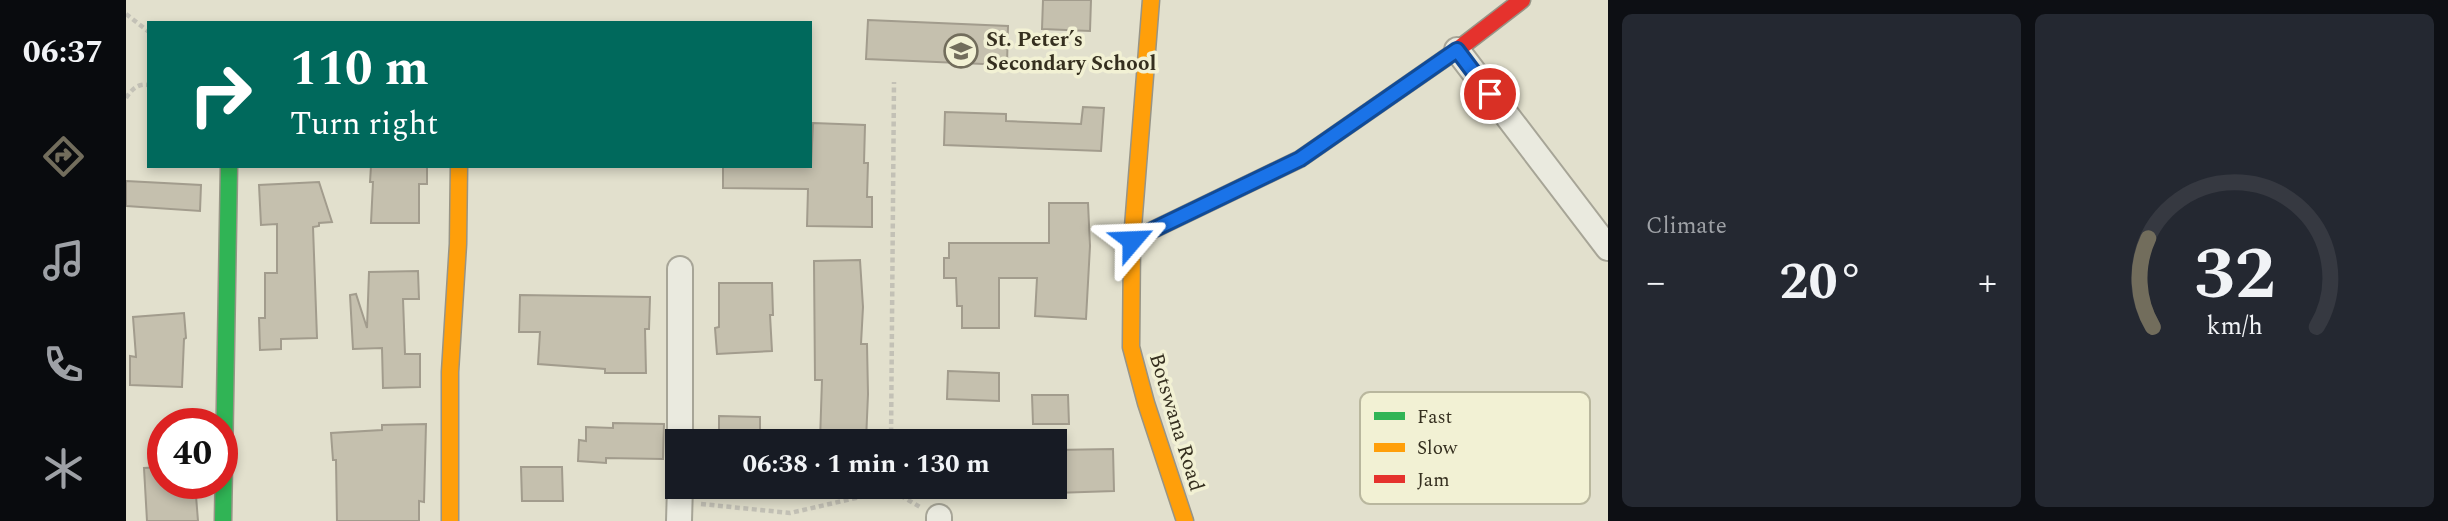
<!DOCTYPE html>
<html lang="en">
<head>
<meta charset="utf-8">
<style>
  body { margin:0; font-family:Spectral,serif; background:#242831; color:#f1f3f6; height:100vh; display:flex; flex-direction:column; font-size:26px; white-space:nowrap }
  * { box-sizing:border-box; margin:0 }
  p { font-size:23px; color:#9ea1a6 }
  .icon { flex:none; width:38px; height:38px; fill:none; stroke:currentColor; stroke-width:2; stroke-linecap:round; stroke-linejoin:round }
  .map { position:relative; flex:1; overflow:hidden }
  .drawer { display:flex; flex-direction:column; gap:14px; padding:14px; background:#0d0f14; width:840px }
  .drawer>* { flex:none }
  .hud { position:absolute; left:21px; top:21px; width:665px; height:147px; border-radius:0px; box-shadow:0 4px 10px #0003; background:#00695c; color:#fff; overflow:hidden }
  .speed { position:absolute; left:21px; top:408px; display:flex; gap:14px; font-size:35px; font-weight:700; text-align:center }
  .speed>* { display:grid; place-content:center; width:91px; height:91px; border-radius:50%; background:#171b24; box-shadow:0 4px 10px #0003; line-height:1 }
  .speed .limit { border:10px solid #d22; background:#fff; color:#111 }
  .pin { position:absolute; display:grid; place-items:center; width:60px; height:60px; color:#fff; margin:-30px; border:4px solid #fff; border-radius:50%; box-shadow:0 2px 7px #0007 }
  .me { position:absolute; width:77px; margin:-38px; rotate:64deg; stroke-linejoin:round; filter:drop-shadow(0 0 5px #0008) }
  .turn { display:flex; align-items:center; gap:24px; height:147px; padding:0 28px; font-size:32px }
  .turn .icon { width:91px; height:91px; stroke-width:2.5 }
  .turn b { display:block; font-size:49px; line-height:60px }
  .big { font-size:52px; font-weight:700; line-height:1.1 }
  .drawer .tile { flex:1; display:flex; flex-direction:column; justify-content:center; gap:10px; min-width:0; padding:0 24px; border-radius:10px; background:#242831 }
  .drawer .dial { align-items:center; gap:0 }
  .dial svg { height:182px; overflow:visible; fill:none; stroke:#363941; stroke-width:7; stroke-linecap:round; text-anchor:middle }
  .dial text { fill:#f1f3f6; stroke:none }
  .heat { display:flex; justify-content:space-between; align-items:center; font-size:38px; direction:ltr }
  .drawer .tiles { flex:1; display:grid; gap:14px; grid-template-columns:repeat(2,1fr) }
  .trip { position:absolute; left:539px; top:429px; width:402px; height:70px; border-radius:0px; background:#171b24; box-shadow:0 4px 10px #0003; font-weight:700; line-height:70px; text-align:center }
  main { display:flex; flex:1; min-height:0 }
  .tabs { display:flex; flex-direction:column; width:126px; justify-content:space-around; align-items:center; background:#090b0e; color:#9ea1a6 }
  .tabs .icon { width:49px; height:49px }
  .tabs .on { color:#726d5c }
  .tabs b { font-size:32px; color:#f1f3f6 }
  .map>svg:first-child { display:block }
  .building { fill:#c5c0ae; stroke:#a29c8d; stroke-width:2 }
  .lines { fill:none; stroke-linecap:round; stroke-linejoin:round }
  .street-casing { stroke:#a7a597; stroke-width:28 }
  .fast-casing { stroke:#979486; stroke-width:19 }
  .slow-casing { stroke:#979486; stroke-width:19 }
  .jam-casing { stroke:#979486; stroke-width:19 }
  .path { stroke:#c3c1b6; stroke-width:4.5; stroke-dasharray:5 3.5; stroke-linecap:butt }
  .street { stroke:#eaeadf; stroke-width:24 }
  .fast { stroke:#30b455; stroke-width:16 }
  .slow { stroke:#ff9f0a; stroke-width:16 }
  .jam { stroke:#e5322d; stroke-width:16 }
  .route-casing { stroke:#114b97; stroke-width:18 }
  .route { stroke:#1a73e8; stroke-width:12 }
  .labels { text-anchor:middle; stroke-width:7; stroke-linejoin:round; paint-order:stroke }
  .poi-label { font-size:21px; font-weight:bold; fill:#352f1f; stroke:#f2f1d4; text-anchor:start }
  .street-label { font-size:21px; fill:#352f1f; stroke:#f2f1d4 }
  .key { fill:#f2f1d4; stroke:#b9b79e; stroke-width:2 }
  .key-label { font-size:19px; fill:#352f1f }
</style>
</head>
<body>
<main>
<nav class="tabs">
<b>06:37</b>
<svg class="icon on" aria-label="directions" viewBox="0 0 24 24"><path d="M12 3l9 9-9 9-9-9zM9 14v-3h6M13 9l2 2-2 2"/></svg>
<svg class="icon" aria-label="music" viewBox="0 0 24 24"><path d="M9 18V5l10-2v13"/><circle cx="6" cy="18" r="3"/><circle cx="16" cy="16" r="3"/></svg>
<svg class="icon" aria-label="phone" viewBox="0 0 24 24"><path d="M5 4h4l2 5-3 2q2 4 5 5l2-3 5 2v4C11 20 4 13 5 4z"/></svg>
<svg class="icon" aria-label="climate" viewBox="0 0 24 24"><path d="M12 3v18M4 7l16 10M4 17L20 7"/></svg>
</nav>
<div class="map">
<svg width="1482" height="521" viewBox="0 0 1482 521">
  <rect width="100%" height="100%" fill="#e2e0cd"/>
  <g class="building">
    <polygon points="917,0 965,0 964,31 916,29"/>
    <polygon points="742,20 882,26 881,65 740,59"/>
    <polygon points="957,107 978,108 975,151 818,145 819,112 880,114 880,121 955,124"/>
    <polygon points="687,123 739,125 738,163 742,163 741,197 746,197 746,227 681,226 682,189 597,188 597,166 685,166"/>
    <polygon points="245,166 301,166 301,184 293,184 293,223 245,223 247,182 244,182"/>
    <polygon points="0,181 75,185 74,211 0,206"/>
    <polygon points="193,182 206,222 193,223 193,226 187,227 191,338 155,339 155,349 134,350 133,318 139,318 139,273 151,273 151,224 135,225 133,185"/>
    <polygon points="923,203 962,203 964,246 960,319 909,316 911,278 873,278 873,328 836,328 836,306 831,306 830,278 818,278 818,258 823,258 823,243 923,243"/>
    <polygon points="734,260 737,307 735,344 741,344 742,394 740,441 694,441 696,380 689,380 688,261"/>
    <polygon points="292,271 293,299 277,299 279,354 294,354 294,387 257,388 256,348 227,349 224,295 230,294 241,328 243,272"/>
    <polygon points="593,283 646,283 647,315 644,315 646,351 591,354 589,328 593,327"/>
    <polygon points="394,295 524,297 523,329 519,329 520,373 479,373 479,369 412,364 414,332 393,332"/>
    <polygon points="58,313 60,338 58,339 56,387 4,385 4,356 10,357 7,317"/>
    <polygon points="822,371 873,373 873,401 821,399"/>
    <polygon points="906,395 942,395 943,424 907,424"/>
    <polygon points="593,416 634,417 634,441 593,441"/>
    <polygon points="487,423 538,424 537,459 480,458 480,463 452,461 453,440 460,441 460,427 487,428"/>
    <polygon points="300,424 298,502 293,501 293,521 211,521 210,460 207,460 205,433 256,430 256,425"/>
    <polygon points="987,449 988,491 929,493 929,450"/>
    <polygon points="37,467 37,483 69,483 72,521 21,521 18,468"/>
    <polygon points="395,467 436,467 437,501 396,501"/>
  </g>
  <g class="lines">
    <defs>
      <g id="street">
        <polyline points="1331,50 1482,248"/>
        <polyline points="554,441 554,269"/>
        <polyline points="553,521 554,486"/>
        <polyline points="813,521 813,517"/>
      </g>
      <polyline id="fast" points="97,521 103,166"/>
      <g id="slow">
        <polyline points="1025,0 1006,240 1005,347 1020,403 1059,521"/>
        <polyline points="324,521 324,372 332,244 333,166"/>
      </g>
      <polyline id="jam" points="1006,240 1174,159 1331,50 1396,0"/>
    </defs>
    <use href="#street" class="street-casing"/>
    <use href="#fast" class="fast-casing"/>
    <use href="#slow" class="slow-casing"/>
    <use href="#jam" class="jam-casing"/>
    <g class="path">
      <polyline points="0,14 23,32"/>
      <path d="M0,98c6,-9 12,-15 23,-13"/>
      <polyline points="765,441 768,82"/>
      <polyline points="575,504 664,513 765,490 794,507"/>
    </g>
    <use href="#street" class="street"/>
    <use href="#fast" class="fast"/>
    <use href="#slow" class="slow"/>
    <use href="#jam" class="jam"/>
  </g>
  <g class="lines">
    <defs>
      <polyline id="route" points="1006,240 1174,159 1331,50 1364,94"/>
    </defs>
    <use href="#route" class="route-casing"/>
    <use href="#route" class="route"/>
  </g>
  <defs>
    <symbol id="school-ring" viewBox="-11 -11 22 22"><circle r="9.5" fill="#f2f1d4" stroke="#726d5c" stroke-width="1.5"/><path d="M0-5L7-2L0 1L-7-2ZM-4 1L0 2.5L4 1V4Q0 6-4 4Z" fill="#726d5c"/></symbol>
  </defs>
  <g fill-rule="evenodd">
    <use href="#school-ring" x="816" y="32" width="38" height="38"/>
  </g>
  <g class="labels">
    <g class="poi-label">
      <text x="860" y="46">St. Peter’s<tspan x="860" dy="24">Secondary School</tspan></text>
    </g>
    <g class="street-label">
      <text transform="translate(1051 422) rotate(73)" y="7">Botswana Road</text>
    </g>
  </g>
  <rect x="1234" y="392" width="230" height="112" rx="10" class="key"/>
  <rect x="1248" y="412" width="31" height="8" fill="#30b455"/>
  <rect x="1248" y="443" width="31" height="9" fill="#ff9f0a"/>
  <rect x="1248" y="475" width="31" height="8" fill="#e5322d"/>
  <g class="key-label">
    <text x="1291" y="423">Fast</text>
    <text x="1291" y="454">Slow</text>
    <text x="1291" y="486">Jam</text>
  </g>
</svg>
<div class="speed"><div class="limit">40</div></div>
<div class="pin" style="left:1364px;top:94px;background:#d93025"><svg class="icon" aria-label="arrive" viewBox="0 0 24 24"><path d="M6 21V4h12l-3 4 3 4H6"/></svg></div>
<svg class="me" style="left:1006px;top:240px" viewBox="-20 -20 40 40"><path d="M0-17L14 15 0 8-14 15z" fill="#1a73e8" stroke="#fff" stroke-width="4"/></svg>
<div class="trip">06:38 · 1 min · 130 m</div>
<div class="hud">
<div class="turn"><svg class="icon" aria-label="right" viewBox="0 0 24 24"><path d="M7 20v-9h11M14 6l5 5-5 5"/></svg><div><b>110 m</b>Turn right</div></div>
</div>
</div>
<section class="drawer">
<div class="tiles">
<div class="tile"><p>Climate</p>
<div class="heat"><a>−</a><b class="big">20°</b><a>+</a></div>
</div>
<div class="tile dial"><svg viewBox="0 0 100 80">
<path d="M14 69A42 42 0 1 1 86 69"/>
<path d="M14 69A42 42 0 0 1 12 30" stroke="#726d5c"/>
<text x="50" y="56" font-size="32" font-weight="700">32</text>
<text x="50" y="72" font-size="11">km/h</text>
</svg></div>
</div>
</section>
</main>
</body>
</html>
